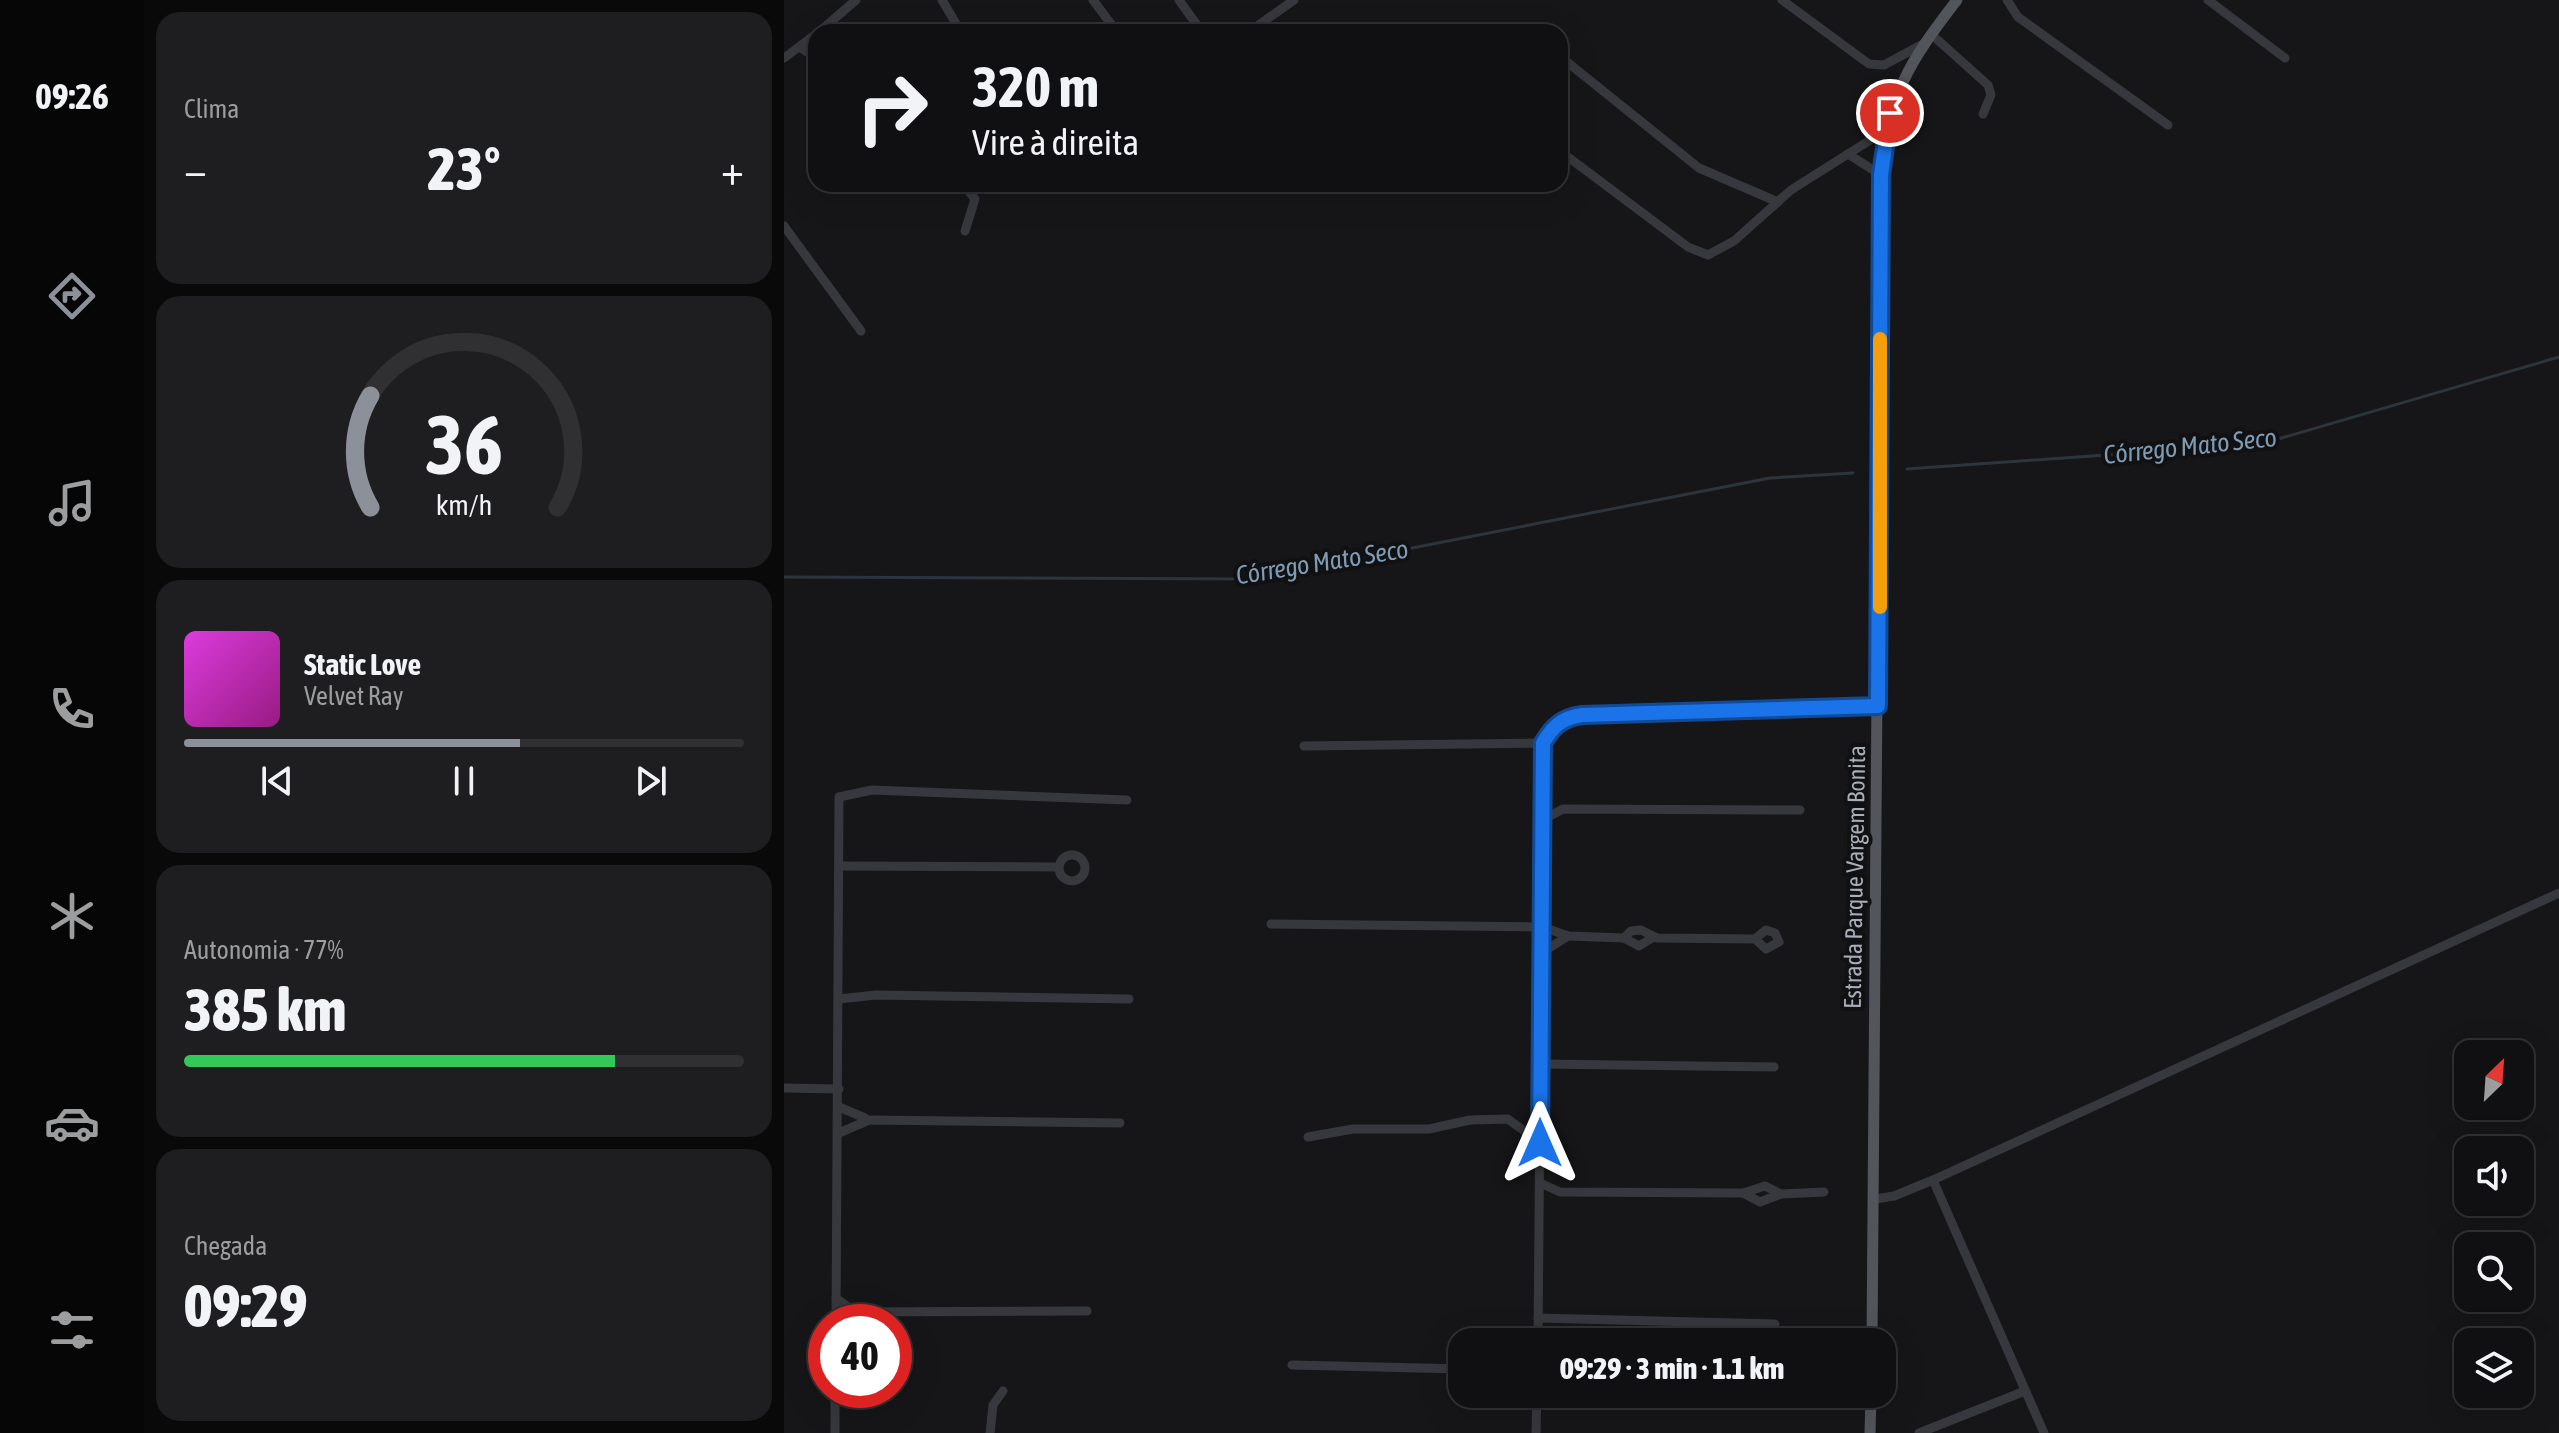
<!DOCTYPE html>
<html lang="pt">
<head>
<meta charset="utf-8">
<style>
  body { margin:0; font-family:"Asap Condensed",sans-serif; background:#1e1e20; color:#f1f3f6; height:100vh; display:flex; flex-direction:column; font-size:30px; white-space:nowrap }
  * { box-sizing:border-box; margin:0 }
  p { font-size:26px; color:#9c9d9f }
  .icon { flex:none; width:44px; height:44px; fill:none; stroke:currentColor; stroke-width:2; stroke-linecap:round; stroke-linejoin:round }
  .map { position:relative; flex:1; overflow:hidden }
  .drawer { display:flex; flex-direction:column; gap:12px; padding:12px; background:#09090a; width:640px }
  .drawer>* { flex:none }
  .banner { position:absolute; left:24px; top:24px; width:760px; height:168px; border-radius:24px; box-shadow:0 8px 32px #0002,0 0 0 2px #303032; background:#101012; color:#f1f3f6; overflow:hidden }
  .needle { width:52px; rotate:25deg }
  .tools { position:absolute; left:1670px; top:1040px; display:grid; gap:16px }
  .tools a { display:grid; place-items:center; width:80px; height:80px; border-radius:16px; background:#101012; box-shadow:0 8px 32px #0002,0 0 0 2px #303032; font-size:40px }
  .speed { position:absolute; left:24px; top:1304px; display:flex; gap:16px; font-size:40px; font-weight:700; text-align:center }
  .speed>* { display:grid; place-content:center; width:104px; height:104px; border-radius:50%; background:#101012; box-shadow:0 8px 32px #0002,0 0 0 2px #303032; line-height:1 }
  .speed .limit { border:12px solid #d22; background:#fff; color:#111 }
  .pin { position:absolute; display:grid; place-items:center; width:68px; height:68px; color:#fff; margin:-34px; border:4px solid #fff; border-radius:50%; box-shadow:0 2px 8px #0007 }
  .me { position:absolute; width:88px; margin:-44px; rotate:0deg; stroke-linejoin:round; filter:drop-shadow(0 0 6px #0008) }
  .turn { display:flex; align-items:center; gap:28px; height:168px; padding:0 32px; font-size:36px }
  .turn .icon { width:104px; height:104px; stroke-width:2.5 }
  .turn b { display:block; font-size:56px; line-height:68px }
  .big { font-size:60px; font-weight:800; line-height:1.1 }
  .drawer .widget { flex:1; display:flex; flex-direction:column; justify-content:center; gap:12px; min-width:0; padding:0 28px; border-radius:24px; background:#1e1e20 }
  .drawer .dial { align-items:center; gap:0 }
  .dial svg { height:208px; overflow:visible; fill:none; stroke:#303032; stroke-width:7; stroke-linecap:round; text-anchor:middle }
  .dial text { fill:#f1f3f6; stroke:none }
  .song { display:flex; align-items:center; gap:24px }
  .cover { width:96px; height:96px; border-radius:12px; background:linear-gradient(135deg,hsl(300 70% 55%),hsl(310 70% 35%)) }
  .played { height:8px; border-radius:4px; background:linear-gradient(90deg,#8c9099 60%,#303032 60%) }
  .keys { display:flex; justify-content:space-around; direction:ltr }
  .heat { display:flex; justify-content:space-between; align-items:center; font-size:44px; direction:ltr }
  .charge { height:12px; border-radius:6px; background:linear-gradient(90deg,#34c759 77%,#303032 0) }
  .trip { position:absolute; left:664px; top:1328px; width:448px; height:80px; border-radius:24px; background:#101012; box-shadow:0 8px 32px #0002,0 0 0 2px #303032; font-weight:800; line-height:80px; text-align:center }
  main { display:flex; flex:1; min-height:0 }
  .dock { display:flex; flex-direction:column; width:144px; justify-content:space-around; align-items:center; background:#060607; color:#9c9d9f }
  .dock .icon { width:56px; height:56px }
  .dock .current { color:#8c9099 }
  .dock b { font-size:36px; color:#f1f3f6 }
  .map>svg:first-child { display:block }
  .lines { fill:none; stroke-linecap:round; stroke-linejoin:round }
  .stream { stroke:#2c353c; stroke-width:3 }
  .minor { stroke:#37383d; stroke-width:9 }
  .major { stroke:#53555c; stroke-width:11 }
  .route-casing { stroke:#114b97; stroke-width:20 }
  .route { stroke:#1a73e8; stroke-width:14 }
  .slow { stroke:#f59e0b; stroke-width:14 }
  .labels { text-anchor:middle; stroke-width:8; stroke-linejoin:round; paint-order:stroke }
  .street-label { font-size:24px; fill:#a8adb8; stroke:#111113 }
  .water-label { font-size:26px; font-style:italic; fill:#7f9bb3; stroke:#111113 }
</style>
</head>
<body>
<main>
<nav class="dock">
<b>09:26</b>
<svg class="icon current" aria-label="directions" viewBox="0 0 24 24"><path d="M12 3l9 9-9 9-9-9zM9 14v-3h6M13 9l2 2-2 2"/></svg>
<svg class="icon" aria-label="music" viewBox="0 0 24 24"><path d="M9 18V5l10-2v13"/><circle cx="6" cy="18" r="3"/><circle cx="16" cy="16" r="3"/></svg>
<svg class="icon" aria-label="phone" viewBox="0 0 24 24"><path d="M5 4h4l2 5-3 2q2 4 5 5l2-3 5 2v4C11 20 4 13 5 4z"/></svg>
<svg class="icon" aria-label="climate" viewBox="0 0 24 24"><path d="M12 3v18M4 7l16 10M4 17L20 7"/></svg>
<svg class="icon" aria-label="car" viewBox="0 0 24 24"><path d="M5 17H2v-5l4-1 3-4h7l3 4 3 1v5h-3M9 17h6M6 11h13"/><circle cx="7" cy="17" r="2"/><circle cx="17" cy="17" r="2"/></svg>
<svg class="icon" aria-label="filters" viewBox="0 0 24 24"><path d="M4 7h16M4 17h16"/><circle cx="9" cy="7" r="2"/><circle cx="15" cy="17" r="2"/></svg>
</nav>
<section class="drawer">
<div class="widget"><p>Clima</p>
<div class="heat"><a>−</a><b class="big">23°</b><a>+</a></div>
</div>
<div class="widget dial"><svg viewBox="0 0 100 80">
<path d="M14 69A42 42 0 1 1 86 69"/>
<path d="M14 69A42 42 0 0 1 14 26" stroke="#8c9099"/>
<text x="50" y="56" font-size="32" font-weight="700">36</text>
<text x="50" y="72" font-size="11">km/h</text>
</svg></div>
<div class="widget">
<div class="song"><i class="cover"></i><div><b>Static Love</b><p>Velvet Ray</p></div></div>
<div class="played"></div>
<div class="keys"><svg class="icon" aria-label="previous" viewBox="0 0 24 24"><path d="M18 5L8 12l10 7zM5 5v14"/></svg><svg class="icon" aria-label="pause" viewBox="0 0 24 24"><path d="M8 5v14M16 5v14"/></svg><svg class="icon" aria-label="next" viewBox="0 0 24 24"><path d="M6 5l10 7-10 7zM19 5v14"/></svg></div>
</div>
<div class="widget"><p>Autonomia · 77%</p><b class="big">385 km</b><div class="charge"></div></div>
<div class="widget"><p>Chegada</p><b class="big">09:29</b></div>
</section>
<div class="map">
<svg width="1775" height="1433" viewBox="0 0 1775 1433">
  <rect width="100%" height="100%" fill="#161618"/>
  <g class="lines">
    <g class="stream">
      <polyline points="1123,469 1477,444 1775,357"/>
      <polyline points="0,577 469,579 986,478 1069,473"/>
    </g>
    <g class="minor">
      <polyline points="158,0 177,32"/>
      <polyline points="309,0 333,32"/>
      <polyline points="395,0 418,32"/>
      <polyline points="998,0 1085,64 1100,65 1139,44"/>
      <polyline points="1223,0 1234,17 1384,125"/>
      <polyline points="1424,0 1501,58"/>
      <polyline points="35,32 72,0"/>
      <polyline points="465,32 510,0"/>
      <polyline points="1147,34 1204,85 1207,95 1199,114"/>
      <polyline points="15,47 32,57"/>
      <polyline points="0,58 32,34"/>
      <polyline points="783,62 915,168 994,202"/>
      <polyline points="776,151 904,247 924,255 950,241 1007,190 1102,130"/>
      <polyline points="1064,154 1097,175"/>
      <polyline points="179,184 191,199 181,231"/>
      <polyline points="0,226 77,331"/>
      <polyline points="520,746 759,743"/>
      <polyline points="760,819 779,809 1016,810"/>
      <circle cx="288" cy="868" r="13"/>
      <polyline points="55,866 274,867"/>
      <polyline points="487,924 759,927 784,936 840,938 855,946 870,937"/>
      <polyline points="840,938 847,931 857,930 873,938 971,939 982,949 995,942 991,933 982,930 971,939"/>
      <polyline points="759,952 784,936"/>
      <polyline points="55,999 92,995 345,999"/>
      <polyline points="758,1064 990,1067"/>
      <polyline points="0,1088 55,1089"/>
      <polyline points="55,1107 81,1118"/>
      <polyline points="55,1133 85,1120 336,1123"/>
      <polyline points="524,1137 569,1129 645,1129 686,1120 724,1119 756,1143"/>
      <polyline points="1149,1180 1260,1433"/>
      <polyline points="756,1183 776,1192 959,1193 976,1202 997,1194 1040,1192"/>
      <polyline points="959,1193 981,1186 997,1194"/>
      <polyline points="1091,1199 1110,1196 1149,1180 1775,893"/>
      <polyline points="52,1298 71,1312"/>
      <polyline points="754,1318 991,1324"/>
      <polyline points="52,1322 55,797 88,790 343,800"/>
      <polyline points="58,1322 71,1312 303,1311"/>
      <polyline points="754,1342 759,743 776,721 798,715 1094,706"/>
      <polyline points="508,1365 678,1369"/>
      <polyline points="51,1433 51,1390"/>
      <polyline points="206,1433 209,1405 219,1391"/>
      <polyline points="752,1433 753,1394"/>
      <polyline points="1135,1433 1241,1391"/>
    </g>
    <g class="major">
      <path d="M1088,1342l9,-1167c9,-83 26,-110 76,-175"/>
      <polyline points="1086,1433 1087,1394"/>
    </g>
  </g>
  <g class="lines">
    <defs>
      <path id="route" d="M756,1143l3,-400c10,-17 19,-25 39,-28l296,-9 3,-531 9,-62"/>
    </defs>
    <use href="#route" class="route-casing"/>
    <use href="#route" class="route"/>
    <polyline class="slow" points="1096,607 1096,339"/>
  </g>
  <g class="labels">
    <g class="street-label">
      <text transform="translate(1071 877) rotate(-89)" y="8">Estrada Parque Vargem Bonita</text>
    </g>
    <g class="water-label">
      <text transform="translate(1406 446) rotate(-6)" y="9">Córrego Mato Seco</text>
      <text transform="translate(538 562) rotate(-9)" y="9">Córrego Mato Seco</text>
    </g>
  </g>
</svg>
<div class="tools">
<a><svg class="needle" viewBox="-14 -14 28 28"><path d="M0-13l5 13h-10z" fill="#e53935"/><path d="M0 13l5-13h-10z" fill="#9c9d9f"/></svg></a>
<a><svg class="icon" aria-label="sound" viewBox="0 0 24 24"><path d="M4 9h4l5-4v14l-5-4H4zM17 9q2 3 0 6"/></svg></a>
<a><svg class="icon" aria-label="search" viewBox="0 0 24 24"><circle cx="10" cy="10" r="6"/><path d="M15 15l6 6"/></svg></a>
<a><svg class="icon" aria-label="layers" viewBox="0 0 24 24"><path d="M12 4l9 5-9 5-9-5zM3 14l9 5 9-5"/></svg></a>
</div>
<div class="speed"><div class="limit">40</div></div>
<div class="pin" style="left:1106px;top:113px;background:#d93025"><svg class="icon" aria-label="arrive" viewBox="0 0 24 24"><path d="M6 21V4h12l-3 4 3 4H6"/></svg></div>
<svg class="me" style="left:756px;top:1143px" viewBox="-20 -20 40 40"><path d="M0-17L14 15 0 8-14 15z" fill="#1a73e8" stroke="#fff" stroke-width="4"/></svg>
<div class="trip">09:29 · 3 min · 1.1 km</div>
<div class="banner">
<div class="turn"><svg class="icon" aria-label="right" viewBox="0 0 24 24"><path d="M7 20v-9h11M14 6l5 5-5 5"/></svg><div><b>320 m</b>Vire à direita</div></div>
</div>
</div>
</main>
</body>
</html>
